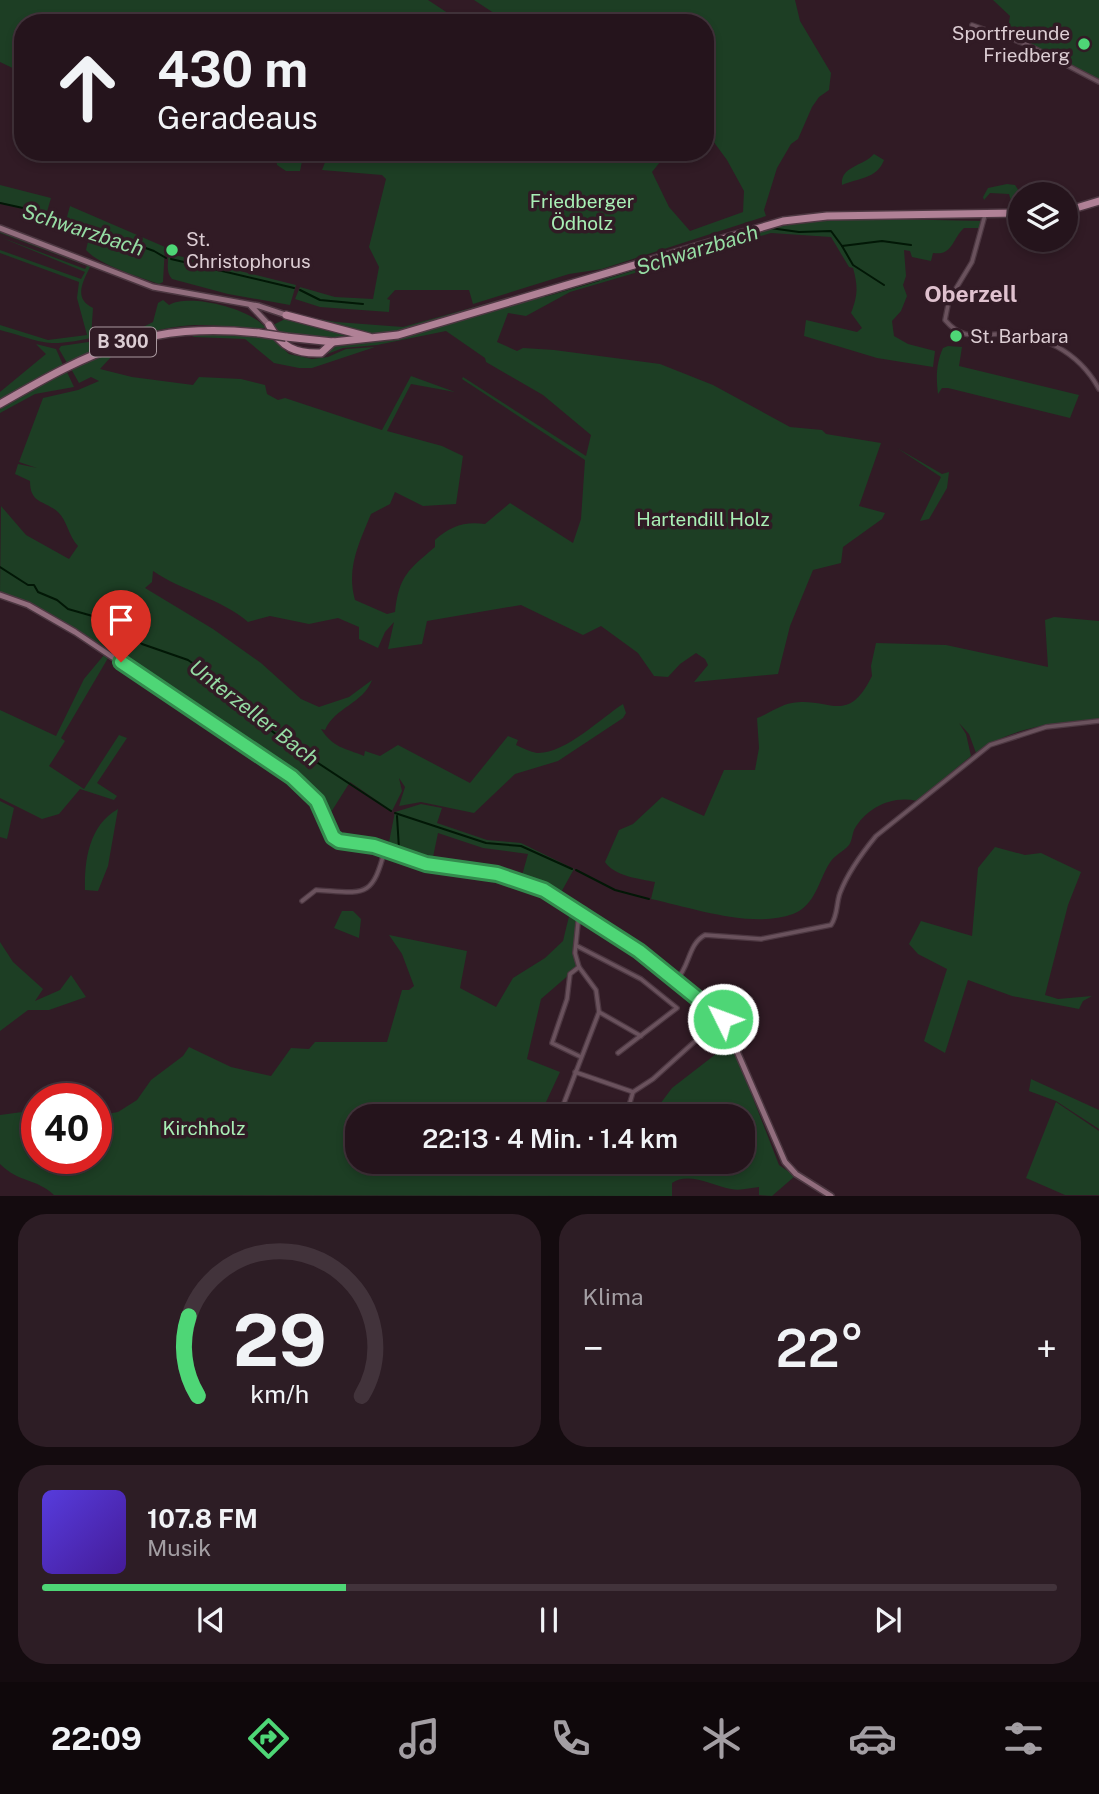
<!DOCTYPE html>
<html lang="de">
<head>
<meta charset="utf-8">
<style>
  body { margin:0; font-family:"Public Sans",sans-serif; background:#2d1d25; color:#f1f3f6; height:100vh; display:flex; flex-direction:column; font-size:26px; white-space:nowrap }
  * { box-sizing:border-box; margin:0 }
  p { font-size:23px; color:#a39ea3 }
  .icon { flex:none; width:38px; height:38px; fill:none; stroke:currentColor; stroke-width:2; stroke-linecap:round; stroke-linejoin:round }
  .map { position:relative; height:1196px; overflow:hidden }
  .side { display:flex; flex-direction:column; gap:18px; padding:18px; background:#140b0f; flex:1 }
  .side>* { flex:none }
  .top-card { position:absolute; left:14px; top:14px; width:700px; height:147px; border-radius:28px; box-shadow:0 4px 10px #0003,0 0 0 2px #42333b; background:#25141c; color:#f1f3f6; overflow:hidden }
  .tools { position:absolute; left:1008px; top:182px; display:grid; gap:14px }
  .tools a { display:grid; place-items:center; width:70px; height:70px; border-radius:50%; background:#25141c; box-shadow:0 4px 10px #0003,0 0 0 2px #42333b; font-size:35px }
  .speed { position:absolute; left:21px; top:1083px; display:flex; gap:14px; font-size:35px; font-weight:700; text-align:center }
  .speed>* { display:grid; place-content:center; width:91px; height:91px; border-radius:50%; background:#25141c; box-shadow:0 4px 10px #0003,0 0 0 2px #42333b; line-height:1 }
  .speed .limit { border:10px solid #d22; background:#fff; color:#111 }
  .pin { position:absolute; display:grid; place-items:center; width:60px; height:60px; color:#fff; margin:-72px -30px; border-radius:50% 50% 50% 0; rotate:-45deg; box-shadow:0 0 7px #0007 }
  .pin .icon { rotate:45deg }
  .me { position:absolute; width:77px; margin:-38px; rotate:312deg; stroke-linejoin:round; filter:drop-shadow(0 0 5px #0008) }
  .turn { display:flex; align-items:center; gap:24px; height:147px; padding:0 28px; font-size:32px }
  .turn .icon { width:91px; height:91px; stroke-width:2.5 }
  .turn b { display:block; font-size:49px; line-height:60px }
  .big { font-size:52px; font-weight:600; line-height:1.1 }
  .side .widget { flex:1; display:flex; flex-direction:column; justify-content:center; gap:10px; min-width:0; padding:0 24px; border-radius:28px; background:#2d1d25 }
  .side .dial { align-items:center; gap:0 }
  .dial svg { height:182px; overflow:visible; fill:none; stroke:#42333b; stroke-width:7; stroke-linecap:round; text-anchor:middle }
  .dial text { fill:#f1f3f6; stroke:none }
  .song { display:flex; align-items:center; gap:21px }
  .cover { width:84px; height:84px; border-radius:10px; background:linear-gradient(135deg,hsl(250 70% 55%),hsl(260 70% 35%)) }
  .played { height:7px; border-radius:4px; background:linear-gradient(90deg,#4ed676 30%,#42333b 30%) }
  .keys { display:flex; justify-content:space-around; direction:ltr }
  .heat { display:flex; justify-content:space-between; align-items:center; font-size:38px; direction:ltr }
  .side .tiles { flex:1; display:grid; gap:18px; grid-template-columns:1fr 1fr }
  .widget:last-child { grid-column:span 2 }
  .trip { position:absolute; left:345px; top:1104px; width:410px; height:70px; border-radius:28px; background:#25141c; box-shadow:0 4px 10px #0003,0 0 0 2px #42333b; font-weight:600; line-height:70px; text-align:center }
  .dock { display:flex; height:112px; justify-content:space-around; align-items:center; background:#0f080b; color:#a39ea3 }
  .dock .icon { width:49px; height:49px }
  .dock .on { color:#4ed676 }
  .dock b { font-size:32px; color:#f1f3f6 }
  .map>svg:first-child { display:block }
  .green { fill:#1d3e24 }
  .lines { fill:none; stroke-linecap:round; stroke-linejoin:round }
  .stream { stroke:#021706; stroke-width:2 }
  .street-casing { stroke:#4c3741; stroke-width:6 }
  .secondary-casing { stroke:#4c3741; stroke-width:8 }
  .primary-casing { stroke:#4c3741; stroke-width:10 }
  .street { stroke:#6a525d; stroke-width:3.5 }
  .secondary { stroke:#916d7d; stroke-width:5 }
  .primary { stroke:#b08196; stroke-width:7 }
  .primary-bridge-casing { stroke:#4c3741; stroke-width:10; stroke-linecap:butt }
  .primary-bridge { stroke:#b08196; stroke-width:7 }
  .route-casing { stroke:#338b4d; stroke-width:18 }
  .route { stroke:#4ed676; stroke-width:12 }
  .poi-dot { fill:#4ed676; stroke:#311b25; stroke-width:2.5 }
  .labels { text-anchor:middle; stroke-width:7; stroke-linejoin:round; paint-order:stroke }
  .shield { fill:#311b25; stroke:#a9989f; stroke-width:2 }
  .shield-label { font-size:18px; font-weight:bold; fill:#dccdd3 }
  .poi-label { font-size:19px; fill:#dccdd3; stroke:#311b25; text-anchor:start }
  .park-label { font-size:19px; fill:#a8efb5; stroke:#311b25 }
  .water-label { font-size:21px; font-style:italic; fill:#95dca3; stroke:#311b25 }
  .quarter-label { font-size:23px; font-weight:bold; fill:#dfc1ce; stroke:#311b25 }
</style>
</head>
<body>
<div class="map">
<svg width="1099" height="1196" viewBox="0 0 1099 1196">
  <rect width="100%" height="100%" fill="#311b25"/>
  <g class="green">
    <polygon points="0,0 428,0 463,23 23,23 23,73 0,62"/>
    <polygon points="474,0 795,0 800,21 831,73 829,90 819,97 812,107 798,139 791,144 777,168 764,210 766,216 602,269 569,274 473,304 469,290 395,290 387,299 390,300 389,312 320,307 295,299 300,287 335,297 373,299 379,267 369,247 386,179 382,175 322,170 329,152 668,152 652,172 669,207 690,231 743,212 744,191 727,160 705,130 705,23 509,23"/>
    <polygon points="993,0 1099,0 1099,81 1007,34 1010,16"/>
    <polygon points="275,152 304,152 300,171 286,171 277,165"/>
    <path d="M874,154l10,6c-7,19 -26,18 -42,25 -2,-19 22,-19 32,-31z"/>
    <polygon points="1007,184 1015,185 1021,194 1020,208 1013,208 1009,194 990,193 984,200 983,197 988,188"/>
    <polygon points="0,185 51,198 46,215 0,202"/>
    <path d="M70,206l95,41 -2,35 -4,2c-20,-7 -60,-19 -73,-34l5,-21 -26,-5z"/>
    <path d="M841,218l140,3 -1,7h-16c-12,11 -11,28 -31,25l-2,8 -19,-4 -2,-6 -6,-1 2,26 -3,9 4,11 -6,15 -9,10 2,15 14,8 27,7 -2,16 -56,-9 -73,-22 2,-16 51,12 5,-4 -11,-15c7,-18 7,-27 2,-45l-4,-1 -18,-30 -60,-4 -201,59 -44,24 -18,-3 -11,29 20,9 6,-3 31,2 106,14 53,21 77,42 32,3 4,4 55,9 -22,63 26,7 -3,6 -39,28 -2,16 -28,7 -23,56 -12,48 -84,8 14,-17 -3,-6 -9,-6 -16,11 -12,13 -14,-1 -16,-23 -37,-27 -18,9 -62,-30 -94,16 -5,23 -34,5 6,-27 -9,10 -7,16 -19,-9v-12l-21,-9 -29,6 -39,-8 -22,6c-26,-23 -66,-31 -95,-51l-1,11 -7,6 68,41 48,34 40,36 18,8 30,-10 23,-17c-9,24 -37,27 -47,50l-4,-1c12,19 24,19 43,27l1,-5 15,5 18,-11 72,38 38,-47 10,4 -2,5c7,3 14,7 21,8 28,1 64,-35 86,-49l3,9 -3,5 -65,43 -43,13 -41,39 -53,-11 -22,4 6,-19 -6,-9 3,13 -10,20 -42,-29 -22,35 -19,-28 -38,-30 -195,-129 -48,-27 -28,-10 1,-87 25,29 43,24 9,-13c-9,-9 -11,-26 -20,-34 -14,-12 -28,-8 -28,-31l-15,-7 3,-10 19,4 -18,-6 24,-64 35,-8 21,-9 -8,-4 -12,6 -9,-16 52,-22 -22,24 32,8 61,8 6,-8 42,2 24,6 2,9 11,6 7,-2 97,32 29,-54 44,16 -44,-8 -24,47 55,15 21,10 -7,48 -33,2 -28,-14 -5,12 -19,10c-12,29 -25,55 -16,86l32,14 8,-2c4,-36 13,-42 40,-65v-7c15,-14 30,-19 50,-16l25,-21 63,40 8,-24 4,-59 -123,-81 1,-2 123,79 5,-21 -48,-40 -57,-33 -1,-4 -39,-27 -69,14 -34,3 -16,6 9,-9 62,-8 351,-106 58,-11z"/>
    <path d="M0,230l91,35c-7,15 -19,33 2,43l-2,30c-48,10 -46,4 -91,-8v-5l48,15 39,-5 -10,-37 2,-16 -79,-29v-3l81,29 4,-7 -85,-35 85,32 2,-3 -87,-33z"/>
    <path d="M166,244l8,2 1,9 121,30 -6,20 -62,-11 -56,-15c-9,-10 0,-23 -6,-35z"/>
    <polygon points="588,275 407,330 366,335 291,314 336,322 403,327"/>
    <path d="M163,300l6,5c21,-12 82,4 97,23 -24,2 -47,-4 -70,-3 -46,2 -88,20 -129,38l-8,-14 2,-3 62,-9 30,-15 5,-19z"/>
    <path d="M287,318l68,18c-24,8 -54,0 -79,-4l-3,-7z"/>
    <polygon points="203,332 271,337 289,354 312,359 328,357 346,349 375,347 312,368 299,368 274,363 245,339 194,337 185,333"/>
    <polygon points="36,344 56,349 63,365 0,401 0,392 46,354"/>
    <path d="M948,346l14,1 -3,19 120,29 -9,23 -122,-30h-6l-4,6c-2,-17 -2,-30 5,-46z"/>
    <polygon points="66,370 74,387 35,394 0,413 0,408"/>
    <polygon points="897,448 942,474 949,472 947,488 929,519 920,521 941,477"/>
    <path d="M1054,617l45,4v99c-42,2 -89,7 -123,33l-7,-19 -10,-11 7,11 5,22 -54,45c-25,-6 -51,7 -63,29 -2,5 -2,11 -5,15 -6,7 -15,10 -20,19 -10,16 -14,42 -36,50 -41,15 -100,-6 -142,-15l4,-17c-15,-3 -41,-6 -50,-20l14,-32 14,-6 29,-27 42,19 20,-46h31l4,-22 -2,-30c11,-4 23,-13 35,-15 37,-7 55,24 80,-27l-1,-10 5,-23 70,2 102,22 -3,-47z"/>
    <polygon points="104,655 108,658 61,738 65,741 49,766 84,789 119,735 127,738 97,783 117,796 114,800 80,789 59,814 42,819 0,798 0,710 56,736 84,679"/>
    <polygon points="0,801 14,808 7,839 0,837"/>
    <polygon points="421,804 442,808 437,823 487,840 521,843 574,869 559,896 521,879 528,854 483,848 438,833 432,862 388,847 395,812"/>
    <path d="M118,809l-10,57 -10,25 -13,-1c-1,-29 4,-65 33,-81z"/>
    <polygon points="995,847 1025,855 1041,853 1081,872 1068,905 1045,995 1058,999 1092,996 1083,1001 1079,1009 1012,996 968,980 945,1053 924,1041 947,969 918,954 909,944 921,921 972,936 978,868"/>
    <polygon points="563,898 586,906 600,920 680,974 673,974"/>
    <path d="M571,908l7,17v42l-37,32 -14,60 33,13 -20,43 3,1h-186v46h255l13,11 5,-11h112v-46h-91l21,-28 53,-41 -3,-4 8,-4 49,126 16,11 -23,20 -13,-1v-8c-9,1 -19,4 -28,2 -17,-3 -43,-18 -59,-6v13l-618,-1c-18,-17 -35,-12 -54,-31v-49l37,-5v48h59v-42l22,-4 19,-12 14,-20 32,-24 6,-9 42,20 40,9 20,-28 18,1 6,-7h72l15,-52h7l5,-4 -12,-32 -13,-19 78,16 -7,37 36,19 17,-29 32,-20 18,-17z"/>
    <polygon points="342,911 353,911 361,919 359,938 334,928"/>
    <polygon points="0,942 13,962 43,989 35,1001 60,990 71,975 86,997 49,1010 28,1010 0,1031"/>
    <polygon points="1031,1079 1099,1110 1099,1129 1056,1101 1029,1091"/>
    <polygon points="1056,1102 1099,1131 1099,1195 1065,1195 1026,1178"/>
  </g>
  <g class="lines">
    <g class="stream">
      <polyline points="0,203 23,208 77,228 95,230 154,251 166,258"/>
      <polyline points="770,228 799,232 831,231 842,246 882,241 911,245"/>
      <polyline points="842,246 853,265 884,285"/>
      <polyline points="171,259 294,288"/>
      <polyline points="602,279 702,249"/>
      <polyline points="300,290 320,300 363,304"/>
      <polyline points="544,296 599,280"/>
      <polyline points="0,567 28,585 34,585 38,592 57,600 68,609 96,617 108,628 122,631 142,644 188,660 214,678 253,716 283,740 391,811"/>
      <polyline points="395,813 486,843 521,846 572,869"/>
      <polyline points="397,816 399,849"/>
      <polyline points="576,870 615,890 649,899"/>
    </g>
    <defs>
      <g id="street">
        <polyline points="972,25 1028,45 1099,82"/>
        <path d="M985,215l-13,47 -23,38 -4,20c17,20 31,15 54,14 42,-2 80,18 100,55"/>
        <path d="M302,901l14,-11c48,3 56,10 69,-41"/>
        <polyline points="577,946 641,979 677,1008 618,1053"/>
        <polyline points="579,967 570,974 567,999 552,1043 581,1057"/>
        <path d="M677,979c13,-13 11,-35 28,-44l56,4 70,-14c7,-10 5,-21 9,-32 8,-21 22,-40 36,-57l114,-91 56,-18 53,-6"/>
        <polyline points="599,1012 641,1036"/>
        <polyline points="575,1072 633,1092 653,1079 713,1025 722,1037 730,1035"/>
        <polyline points="562,1107 588,1116"/>
        <polyline points="559,1116 599,1012 596,990 579,967 575,953 579,913"/>
        <polyline points="626,1116 633,1092"/>
      </g>
      <g id="secondary">
        <polyline points="0,228 153,287 259,306 286,315"/>
        <polyline points="251,306 269,325"/>
        <polyline points="0,595 28,605 75,632 292,777 317,801 333,837 339,841 374,846 426,864 485,871 520,880 559,898 677,979 723,1019 785,1162 796,1174 831,1196"/>
      </g>
      <g id="primary">
        <polyline points="1066,211 1099,201"/>
        <polyline points="286,315 369,337"/>
        <path d="M269,325c12,22 27,29 52,28l12,-11"/>
        <polyline points="286,337 333,342 398,335 783,221 827,216 1020,213"/>
        <path d="M0,404c92,-53 149,-83 259,-71"/>
      </g>
    </defs>
    <use href="#street" class="street-casing"/>
    <use href="#secondary" class="secondary-casing"/>
    <use href="#primary" class="primary-casing"/>
    <use href="#street" class="street"/>
    <use href="#secondary" class="secondary"/>
    <use href="#primary" class="primary"/>
    <defs>
      <polyline id="primary-bridge" points="259,333 286,337"/>
    </defs>
    <use href="#primary-bridge" class="primary-bridge-casing"/>
    <use href="#primary-bridge" class="primary-bridge"/>
  </g>
  <g class="lines">
    <defs>
      <polyline id="route" points="121,662 292,777 317,801 333,837 339,841 374,846 426,864 497,874 544,890 639,951 723,1019"/>
    </defs>
    <use href="#route" class="route-casing"/>
    <use href="#route" class="route"/>
  </g>
  <g class="poi-dot">
    <circle cx="1084" cy="44" r="7"/>
    <circle cx="172" cy="250" r="7"/>
    <circle cx="956" cy="336" r="7"/>
  </g>
  <g class="labels">
    <rect class="shield" x="90" y="327.5" width="66" height="29" rx="5"/>
    <g class="shield-label">
      <text x="123" y="348">B 300</text>
    </g>
    <g class="poi-label">
      <text x="1070" y="40" text-anchor="end">Sportfreunde<tspan x="1070" dy="22">Friedberg</tspan></text>
      <text x="186" y="246">St.<tspan x="186" dy="22">Christophorus</tspan></text>
      <text x="970" y="343">St. Barbara</text>
    </g>
    <g class="park-label">
      <text x="582" y="208">Friedberger<tspan x="582" dy="22">Ödholz</tspan></text>
      <text x="703" y="526">Hartendill Holz</text>
      <text x="204" y="1135">Kirchholz</text>
    </g>
    <g class="water-label">
      <text transform="translate(83 230) rotate(18)" y="7">Schwarzbach</text>
      <text transform="translate(697 250) rotate(-17)" y="7">Schwarzbach</text>
      <text transform="translate(254 713) rotate(38)" y="7">Unterzeller Bach</text>
    </g>
    <g class="quarter-label">
      <text x="971" y="302">Oberzell</text>
    </g>
  </g>
</svg>
<div class="tools">
<a><svg class="icon" aria-label="layers" viewBox="0 0 24 24"><path d="M12 4l9 5-9 5-9-5zM3 14l9 5 9-5"/></svg></a>
</div>
<div class="speed"><div class="limit">40</div></div>
<div class="pin" style="left:121px;top:662px;background:#d93025"><svg class="icon" aria-label="arrive" viewBox="0 0 24 24"><path d="M6 21V4h12l-3 4 3 4H6"/></svg></div>
<svg class="me" style="left:723px;top:1019px" viewBox="-20 -20 40 40"><circle r="17" fill="#4ed676" stroke="#fff" stroke-width="3"/><path d="M0-11L8 9 0 5-8 9z" fill="#fff"/></svg>
<div class="trip">22:13 · 4 Min. · 1.4 km</div>
<div class="top-card">
<div class="turn"><svg class="icon" aria-label="ahead" viewBox="0 0 24 24"><path d="M12 20V5M6 11l6-6 6 6"/></svg><div><b>430 m</b>Geradeaus</div></div>
</div>
</div>
<section class="side">
<div class="tiles">
<div class="widget dial"><svg viewBox="0 0 100 80">
<path d="M14 69A42 42 0 1 1 86 69"/>
<path d="M14 69A42 42 0 0 1 10 34" stroke="#4ed676"/>
<text x="50" y="56" font-size="32" font-weight="700">29</text>
<text x="50" y="72" font-size="11">km/h</text>
</svg></div>
<div class="widget"><p>Klima</p>
<div class="heat"><a>−</a><b class="big">22°</b><a>+</a></div>
</div>
<div class="widget">
<div class="song"><i class="cover"></i><div><b>107.8 FM</b><p>Musik</p></div></div>
<div class="played"></div>
<div class="keys"><svg class="icon" aria-label="previous" viewBox="0 0 24 24"><path d="M18 5L8 12l10 7zM5 5v14"/></svg><svg class="icon" aria-label="pause" viewBox="0 0 24 24"><path d="M8 5v14M16 5v14"/></svg><svg class="icon" aria-label="next" viewBox="0 0 24 24"><path d="M6 5l10 7-10 7zM19 5v14"/></svg></div>
</div>
</div>
</section>
<nav class="dock">
<b>22:09</b>
<svg class="icon on" aria-label="directions" viewBox="0 0 24 24"><path d="M12 3l9 9-9 9-9-9zM9 14v-3h6M13 9l2 2-2 2"/></svg>
<svg class="icon" aria-label="music" viewBox="0 0 24 24"><path d="M9 18V5l10-2v13"/><circle cx="6" cy="18" r="3"/><circle cx="16" cy="16" r="3"/></svg>
<svg class="icon" aria-label="phone" viewBox="0 0 24 24"><path d="M5 4h4l2 5-3 2q2 4 5 5l2-3 5 2v4C11 20 4 13 5 4z"/></svg>
<svg class="icon" aria-label="climate" viewBox="0 0 24 24"><path d="M12 3v18M4 7l16 10M4 17L20 7"/></svg>
<svg class="icon" aria-label="car" viewBox="0 0 24 24"><path d="M5 17H2v-5l4-1 3-4h7l3 4 3 1v5h-3M9 17h6M6 11h13"/><circle cx="7" cy="17" r="2"/><circle cx="17" cy="17" r="2"/></svg>
<svg class="icon" aria-label="filters" viewBox="0 0 24 24"><path d="M4 7h16M4 17h16"/><circle cx="9" cy="7" r="2"/><circle cx="15" cy="17" r="2"/></svg>
</nav>
</body>
</html>
